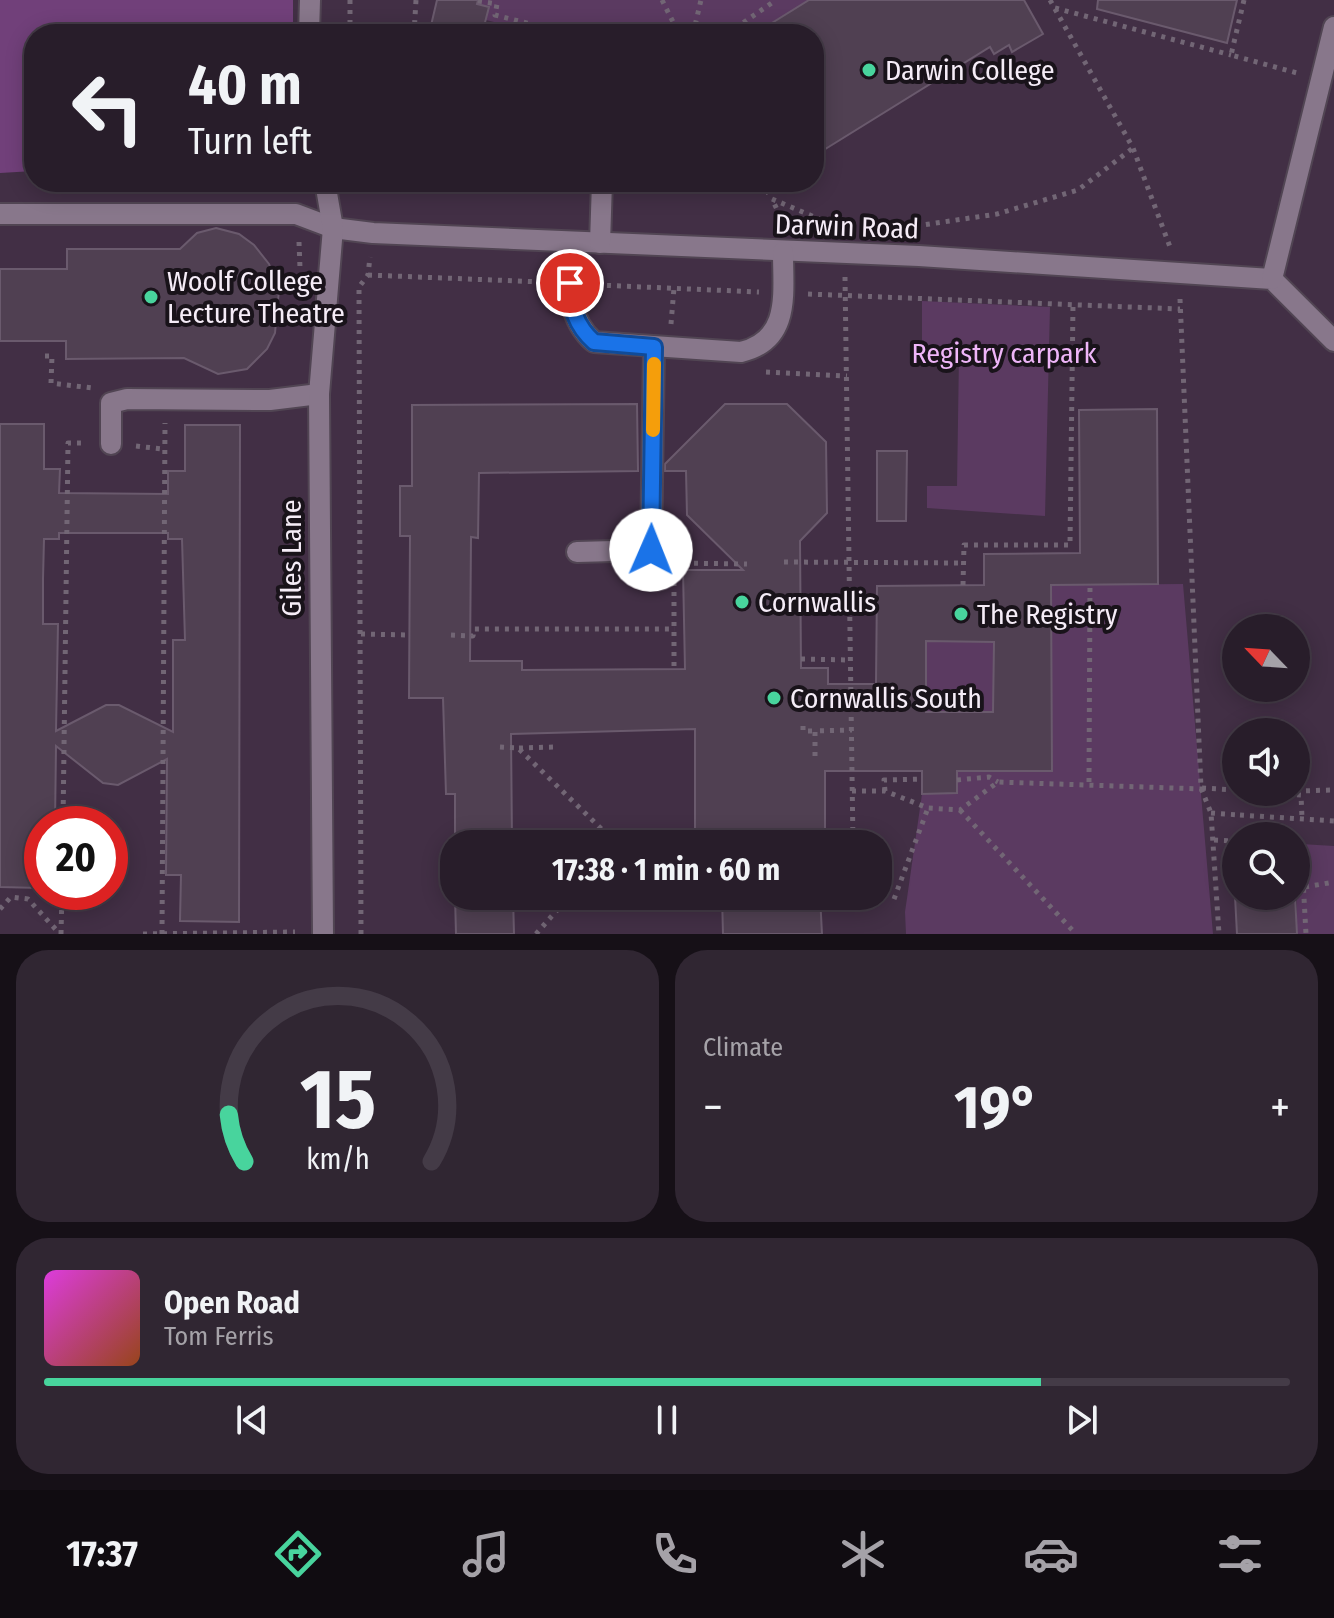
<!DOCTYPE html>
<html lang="en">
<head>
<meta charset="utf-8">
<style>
  body { margin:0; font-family:"Fira Sans Condensed",sans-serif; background:#302632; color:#f1f3f6; height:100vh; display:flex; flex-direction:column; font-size:30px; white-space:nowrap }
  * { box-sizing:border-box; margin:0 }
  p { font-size:26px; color:#a5a2a8 }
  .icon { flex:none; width:44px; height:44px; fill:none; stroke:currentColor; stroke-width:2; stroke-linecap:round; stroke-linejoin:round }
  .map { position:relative; height:934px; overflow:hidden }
  .panel { display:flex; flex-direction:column; gap:16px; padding:16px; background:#161017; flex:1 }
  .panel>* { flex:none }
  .hud { position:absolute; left:24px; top:24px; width:800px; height:168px; border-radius:32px; box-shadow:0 4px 20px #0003,0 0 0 2px #443b47; background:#281d2a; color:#f1f3f6; overflow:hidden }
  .needle { width:52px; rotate:295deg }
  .buttons { position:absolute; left:1222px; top:614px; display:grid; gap:16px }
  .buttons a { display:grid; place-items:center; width:88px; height:88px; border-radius:50%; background:#281d2a; box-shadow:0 4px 20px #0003,0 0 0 2px #443b47; font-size:40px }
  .speed { position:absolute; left:24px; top:806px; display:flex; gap:16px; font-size:40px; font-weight:700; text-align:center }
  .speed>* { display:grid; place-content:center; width:104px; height:104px; border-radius:50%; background:#281d2a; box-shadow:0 4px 20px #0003,0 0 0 2px #443b47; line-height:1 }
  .speed .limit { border:12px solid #d22; background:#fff; color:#111 }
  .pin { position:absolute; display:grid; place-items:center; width:68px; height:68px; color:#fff; margin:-34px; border:4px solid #fff; border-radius:50%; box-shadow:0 2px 8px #0007 }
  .me { position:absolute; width:88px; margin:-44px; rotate:1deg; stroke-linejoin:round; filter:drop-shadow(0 0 6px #0008) }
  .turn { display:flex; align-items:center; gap:28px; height:168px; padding:0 32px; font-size:36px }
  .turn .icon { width:104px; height:104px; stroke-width:2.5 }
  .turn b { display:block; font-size:56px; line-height:68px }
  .big { font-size:60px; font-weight:700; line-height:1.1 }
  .panel .card { flex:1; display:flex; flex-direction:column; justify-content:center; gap:12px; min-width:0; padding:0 28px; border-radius:32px; background:#302632 }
  .panel .dial { align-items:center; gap:0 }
  .dial svg { height:208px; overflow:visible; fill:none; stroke:#443b47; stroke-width:7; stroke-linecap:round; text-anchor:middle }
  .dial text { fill:#f1f3f6; stroke:none }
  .song { display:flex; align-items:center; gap:24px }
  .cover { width:96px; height:96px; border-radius:12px; background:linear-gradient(135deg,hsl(300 70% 55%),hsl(20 70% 35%)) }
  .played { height:8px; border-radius:4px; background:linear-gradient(90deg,#48d49d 80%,#443b47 80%) }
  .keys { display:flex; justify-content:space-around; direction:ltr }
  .heat { display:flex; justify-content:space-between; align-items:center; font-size:44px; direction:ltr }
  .panel .tiles { flex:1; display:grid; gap:16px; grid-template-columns:1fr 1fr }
  .card:last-child { grid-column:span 2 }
  .trip { position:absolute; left:440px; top:830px; width:452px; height:80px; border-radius:32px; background:#281d2a; box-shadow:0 4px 20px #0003,0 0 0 2px #443b47; font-weight:700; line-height:80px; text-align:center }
  .menu { display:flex; height:128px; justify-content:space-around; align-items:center; background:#100c11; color:#a5a2a8 }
  .menu .icon { width:56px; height:56px }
  .menu .on { color:#48d49d }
  .menu b { font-size:36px; color:#f1f3f6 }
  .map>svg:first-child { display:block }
  .built { fill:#422f45; fill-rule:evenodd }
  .green { fill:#5b3a61 }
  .forest { fill:#71407a }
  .building { fill:#504052; stroke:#6a5a6d; stroke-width:2; fill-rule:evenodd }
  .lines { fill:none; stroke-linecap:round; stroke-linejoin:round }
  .minor-casing { stroke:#514553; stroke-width:24 }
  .path { stroke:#726675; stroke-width:5; stroke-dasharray:4 6; stroke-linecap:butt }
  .minor { stroke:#88778b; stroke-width:20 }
  .path-bridge { stroke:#726675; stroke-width:5; stroke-dasharray:4 6; stroke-linecap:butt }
  .route-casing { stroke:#114b97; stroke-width:20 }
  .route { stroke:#1a73e8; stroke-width:14 }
  .slow { stroke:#f59e0b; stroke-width:14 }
  .poi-dot { fill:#48d49d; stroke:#19131a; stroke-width:3 }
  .labels { text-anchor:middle; stroke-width:8; stroke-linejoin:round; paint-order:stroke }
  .poi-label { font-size:28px; fill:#f5ecf7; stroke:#19131a; text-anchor:start }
  .street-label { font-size:28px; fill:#f5ecf7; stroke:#19131a }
  .park-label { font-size:28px; fill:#eeb5f8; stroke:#19131a }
</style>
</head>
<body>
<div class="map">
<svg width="1334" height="934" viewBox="0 0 1334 934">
  <rect width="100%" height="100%" fill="#352738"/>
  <path class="built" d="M0,0h1334v934h-1334zM34,34h780v148h-780zM1236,628h60v60h-60zM1236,732h60v60h-60zM42,824h68v68h-68zM1236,836h60v60h-60zM454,844h424v52h-424z"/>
  <g class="green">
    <polygon points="478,0 820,0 770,34 752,34 749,30 743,34 543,34 486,20 488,7 477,4"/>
    <polygon points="922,301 1050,307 1045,516 927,508 927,486 957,486 959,354 922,352"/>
    <polygon points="1183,584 1213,934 906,934 905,912 922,794 956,793 956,771 1052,770 1051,585"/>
    <polygon points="926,641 994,642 993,712 926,712"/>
    <polygon points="1301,844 1334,846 1334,934 1297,934 1296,856"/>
  </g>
  <polygon class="forest" points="0,0 293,0 293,34 34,34 34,171 0,173"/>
  <g class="building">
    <polygon points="437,0 478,0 477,4 489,7 482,34 429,34"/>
    <polygon points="809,0 1024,0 1043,34 1012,52 1009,45 994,54 990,47 814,156 814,34 754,34"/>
    <polygon points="1098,0 1237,0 1227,43 1097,9"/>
    <polygon points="216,228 239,234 254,245 269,264 279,290 275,333 267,349 247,369 218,374 184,358 66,359 66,341 0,341 0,269 67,269 67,249 180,249 197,233"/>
    <path d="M637,404l1,67 -159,2 -1,65 -7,-1 -1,124h52v9l163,-1 -2,-99h60l-56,-55 -1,-44h-21v-7l60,-60h62l39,38 1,71 -27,28 1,127h27v16h48l1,-98 107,-1v-31l96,-1 -1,-143 78,-1 1,175 -107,1 1,186h-95v22l-35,1v-23h-97v73h-130v-115l-184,5 1,110h-57v-50h-9l-3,-96h-34l1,-162h-10v-50h12v-81zM926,641l68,1 -1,70h-67z"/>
    <path d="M0,424h44v45h16l-1,24 109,1v-23h17v-46h55l-1,497 -59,-1 1,-46h-15l1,-116 -49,26 -15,-2 -47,-37 -1,78h-13l-2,64 -40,-1zM59,533h109v6h14l3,101h-12v92l-54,-27h-13l-50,26 2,-107h-15v-45l1,-40h15z"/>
    <polygon points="877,451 907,451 906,521 877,521"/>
    <polygon points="455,896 513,896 514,934 456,934"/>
    <polygon points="722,896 820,896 822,934 723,934"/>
    <polygon points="1235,896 1295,896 1297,934 1237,934"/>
  </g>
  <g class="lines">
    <defs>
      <g id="minor">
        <polyline points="309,34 310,0"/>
        <polyline points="0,214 296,214 333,228 373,233 919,256 1272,279 1334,341"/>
        <path d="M570,242c0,36 -6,74 24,100l147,10c50,-12 42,-58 42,-100"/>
        <polyline points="600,243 602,182"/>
        <polyline points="1272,279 1334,27"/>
        <polyline points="111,444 111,403 127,399 270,400 319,394"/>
        <polyline points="577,552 651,550 654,347"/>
        <polyline points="323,934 319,394 333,228 325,182"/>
      </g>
    </defs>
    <use href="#minor" class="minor-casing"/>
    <g class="path">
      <polyline points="350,0 350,34"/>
      <polyline points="662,0 679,34"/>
      <polyline points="1050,0 1133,148 1170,247"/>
      <polyline points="1244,0 1231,55 1297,73"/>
      <polyline points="478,1 497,4 495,15 570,34"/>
      <polyline points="1055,8 1231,55"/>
      <polyline points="414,34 416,0"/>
      <polyline points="693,34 701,0"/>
      <polyline points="727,34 776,0"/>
      <polyline points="761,182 772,199"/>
      <polyline points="785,226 772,199 831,224"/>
      <polyline points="916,226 997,214 1078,190 1133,148"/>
      <polyline points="299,242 300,268"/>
      <polyline points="368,275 543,282"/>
      <polyline points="845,277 853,844"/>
      <polyline points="597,285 759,292"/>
      <polyline points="808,294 1180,309"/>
      <polyline points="1180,299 1201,788 1211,813 1219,934"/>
      <polyline points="671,324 674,288"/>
      <polyline points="45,356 52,356 51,383 92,388"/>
      <polyline points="766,372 847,376"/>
      <polyline points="136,446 162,449"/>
      <polyline points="674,562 674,669"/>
      <polyline points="784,562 964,563"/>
      <polyline points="674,563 747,564"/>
      <polyline points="963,585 964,545 1070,545 1073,305"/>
      <polyline points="361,634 410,635"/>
      <polyline points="451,635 473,636 474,629 675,629"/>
      <polyline points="801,659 851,660"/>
      <polyline points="803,726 803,731 815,731"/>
      <polyline points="500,747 518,748 617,844"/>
      <polyline points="519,748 555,747"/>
      <polyline points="815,756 815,731 852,730"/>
      <polyline points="957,780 989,777 998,782"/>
      <polyline points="1089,782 1090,584"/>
      <polyline points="1202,788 1236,790"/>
      <polyline points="852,791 885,791 928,808 960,810 998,782 1202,789"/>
      <polyline points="885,791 884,780 922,779"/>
      <polyline points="1296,791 1334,790"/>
      <polyline points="960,810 1076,934"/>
      <polyline points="1211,813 1240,815"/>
      <polyline points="63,824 68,443 86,443"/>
      <polyline points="1214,840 1236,841"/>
      <polyline points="1296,844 1301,844 1306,934"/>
      <polyline points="1305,887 1334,882"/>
      <polyline points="671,896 683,906 720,905"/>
      <polyline points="894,899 928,808"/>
      <polyline points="821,902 854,902 854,896"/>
      <polyline points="0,909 11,897 28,899 60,934"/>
      <polyline points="61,934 62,892"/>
      <polyline points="143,934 295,932"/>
      <polyline points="162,934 165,423"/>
      <polyline points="361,934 359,287 368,275 370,257"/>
      <polyline points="536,934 558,909 649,906 660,896"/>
    </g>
    <use href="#minor" class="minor"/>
    <g class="path-bridge">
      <polyline points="1257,792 1301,795 1302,818"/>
      <polyline points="1240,815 1334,821"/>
    </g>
  </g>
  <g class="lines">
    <defs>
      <path id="route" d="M570,283c0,24 6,43 24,59l60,5 -3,203"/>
    </defs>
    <use href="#route" class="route-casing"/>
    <use href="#route" class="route"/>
    <polyline class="slow" points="653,430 654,364"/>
  </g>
  <g class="poi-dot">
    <circle cx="869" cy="70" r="8"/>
    <circle cx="151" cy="297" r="8"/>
    <circle cx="742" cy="602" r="8"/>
    <circle cx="961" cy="614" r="8"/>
    <circle cx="774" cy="698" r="8"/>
  </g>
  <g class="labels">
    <g class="poi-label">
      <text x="885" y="80">Darwin College</text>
      <text x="167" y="291">Woolf College<tspan x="167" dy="32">Lecture Theatre</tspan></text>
      <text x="758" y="612">Cornwallis</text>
      <text x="977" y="624">The Registry</text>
      <text x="790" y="708">Cornwallis South</text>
    </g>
    <g class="street-label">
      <text transform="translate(847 226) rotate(2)" y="10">Darwin Road</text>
      <text transform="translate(291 558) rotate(-90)" y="10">Giles Lane</text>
    </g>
    <g class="park-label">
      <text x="1004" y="363">Registry carpark</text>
    </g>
  </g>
</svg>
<div class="buttons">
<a><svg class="needle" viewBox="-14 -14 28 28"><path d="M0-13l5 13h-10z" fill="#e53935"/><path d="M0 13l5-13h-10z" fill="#a5a2a8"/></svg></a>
<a><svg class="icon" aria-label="sound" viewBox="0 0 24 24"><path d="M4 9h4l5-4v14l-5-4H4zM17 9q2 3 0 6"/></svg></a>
<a><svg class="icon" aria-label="search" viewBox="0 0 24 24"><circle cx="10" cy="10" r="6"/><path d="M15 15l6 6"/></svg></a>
</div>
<div class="speed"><div class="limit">20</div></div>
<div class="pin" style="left:570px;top:283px;background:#d93025"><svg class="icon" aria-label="arrive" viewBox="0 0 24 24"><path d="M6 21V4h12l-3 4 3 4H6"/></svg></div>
<svg class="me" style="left:651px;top:550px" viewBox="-20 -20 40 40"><circle r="19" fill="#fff"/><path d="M0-13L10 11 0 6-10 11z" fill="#1a73e8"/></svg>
<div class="trip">17:38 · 1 min · 60 m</div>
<div class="hud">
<div class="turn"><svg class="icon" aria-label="left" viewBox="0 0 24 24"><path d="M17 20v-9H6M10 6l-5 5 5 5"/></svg><div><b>40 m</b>Turn left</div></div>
</div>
</div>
<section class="panel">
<div class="tiles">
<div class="card dial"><svg viewBox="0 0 100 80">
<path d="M14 69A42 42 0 1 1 86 69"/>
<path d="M14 69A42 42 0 0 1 8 51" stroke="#48d49d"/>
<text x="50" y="56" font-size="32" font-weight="700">15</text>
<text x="50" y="72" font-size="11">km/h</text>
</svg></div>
<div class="card"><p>Climate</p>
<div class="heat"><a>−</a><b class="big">19°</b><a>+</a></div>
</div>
<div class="card">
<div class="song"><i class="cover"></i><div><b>Open Road</b><p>Tom Ferris</p></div></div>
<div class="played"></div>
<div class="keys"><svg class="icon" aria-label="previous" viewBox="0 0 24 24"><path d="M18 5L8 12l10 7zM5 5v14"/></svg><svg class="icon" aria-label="pause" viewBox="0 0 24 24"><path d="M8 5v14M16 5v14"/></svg><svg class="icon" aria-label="next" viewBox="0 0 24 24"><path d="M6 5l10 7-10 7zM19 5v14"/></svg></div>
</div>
</div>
</section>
<nav class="menu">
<b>17:37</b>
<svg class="icon on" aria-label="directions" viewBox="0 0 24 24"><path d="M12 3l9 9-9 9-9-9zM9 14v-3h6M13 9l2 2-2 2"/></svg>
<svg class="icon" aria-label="music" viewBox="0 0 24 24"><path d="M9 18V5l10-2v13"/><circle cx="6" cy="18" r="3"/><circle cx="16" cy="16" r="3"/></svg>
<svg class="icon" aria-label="phone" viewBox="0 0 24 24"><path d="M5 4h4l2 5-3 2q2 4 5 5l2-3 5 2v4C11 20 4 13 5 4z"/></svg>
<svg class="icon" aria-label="climate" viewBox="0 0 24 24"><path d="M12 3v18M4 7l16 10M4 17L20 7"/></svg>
<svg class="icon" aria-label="car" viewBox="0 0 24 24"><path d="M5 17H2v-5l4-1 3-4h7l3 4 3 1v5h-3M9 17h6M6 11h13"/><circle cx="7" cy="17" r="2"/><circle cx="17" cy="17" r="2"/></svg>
<svg class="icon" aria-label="filters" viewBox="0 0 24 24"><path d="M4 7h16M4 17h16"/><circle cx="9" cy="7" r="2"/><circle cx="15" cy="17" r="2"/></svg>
</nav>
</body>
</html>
